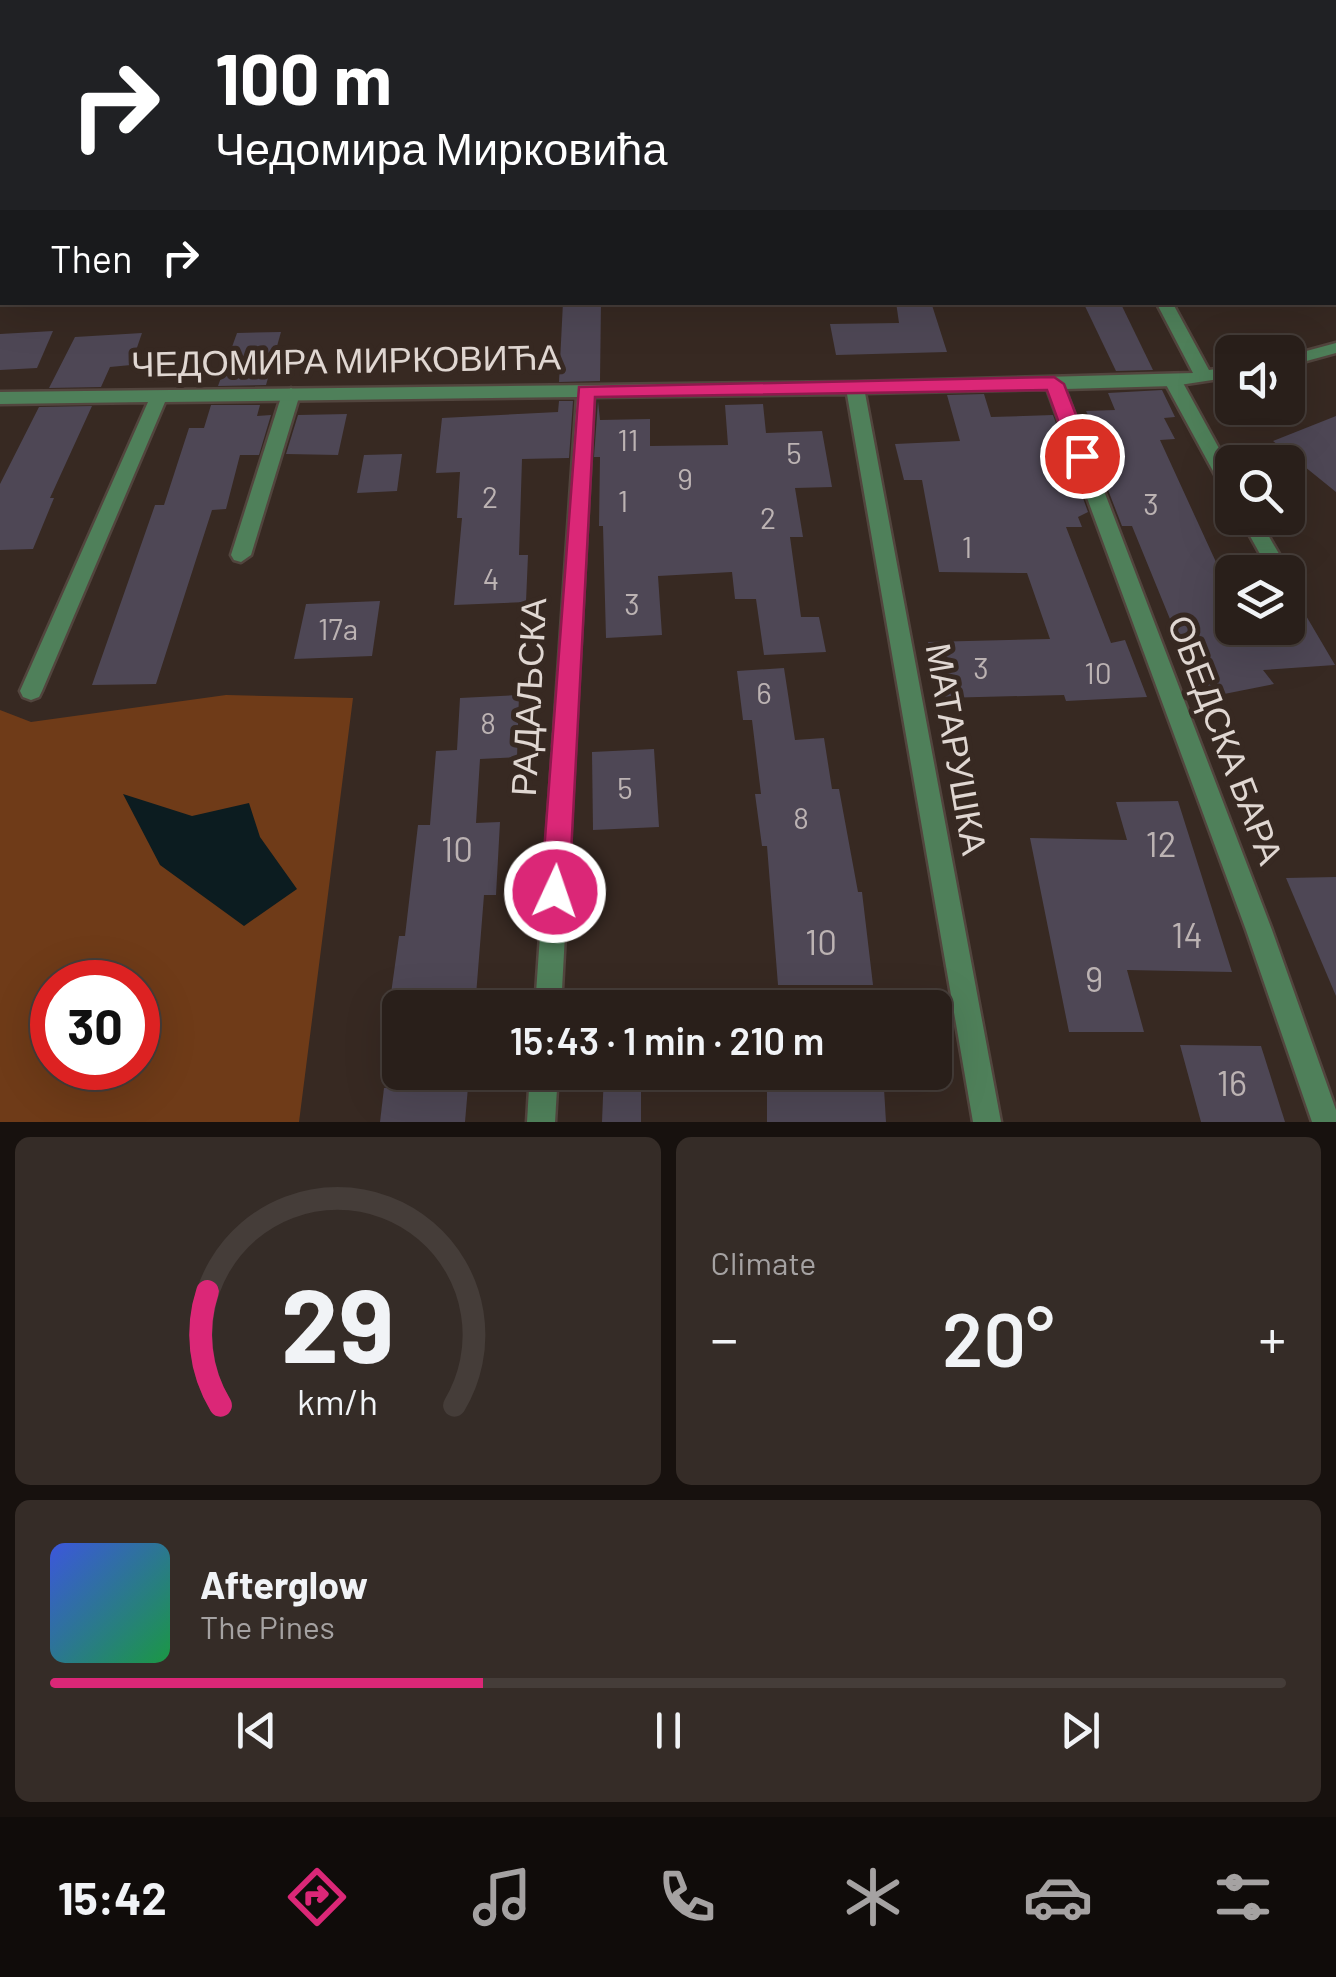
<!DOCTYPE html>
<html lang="en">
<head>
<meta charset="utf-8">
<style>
  body { margin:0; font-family:Barlow,sans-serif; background:#352c27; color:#f1f3f6; height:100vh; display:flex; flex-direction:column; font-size:38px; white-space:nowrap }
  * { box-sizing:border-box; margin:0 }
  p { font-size:32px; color:#a5a2a2 }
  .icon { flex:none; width:55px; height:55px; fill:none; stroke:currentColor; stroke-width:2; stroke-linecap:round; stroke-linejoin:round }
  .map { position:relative; height:1122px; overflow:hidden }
  .panel { display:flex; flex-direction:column; gap:15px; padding:15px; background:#17110e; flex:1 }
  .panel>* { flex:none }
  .top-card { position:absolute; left:0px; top:0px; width:1338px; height:305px; box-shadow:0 10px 40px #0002,0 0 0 2px #453d39; background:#202124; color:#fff; overflow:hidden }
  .buttons { position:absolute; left:1215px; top:335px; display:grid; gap:20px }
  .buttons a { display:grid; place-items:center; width:90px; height:90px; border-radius:15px; background:#291f1a; box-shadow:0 10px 40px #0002,0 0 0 2px #453d39; font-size:50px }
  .speed { position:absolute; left:30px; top:960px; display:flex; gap:20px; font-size:50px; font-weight:700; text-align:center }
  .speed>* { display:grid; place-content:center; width:130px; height:130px; border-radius:50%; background:#291f1a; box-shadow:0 10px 40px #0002,0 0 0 2px #453d39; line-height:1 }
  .speed .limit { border:15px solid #d22; background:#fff; color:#111 }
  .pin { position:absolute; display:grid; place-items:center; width:85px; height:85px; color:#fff; margin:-42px; border:5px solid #fff; border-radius:50%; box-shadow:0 2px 10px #0007 }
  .me { position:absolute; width:110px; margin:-55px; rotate:3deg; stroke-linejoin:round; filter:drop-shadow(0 0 8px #0008) }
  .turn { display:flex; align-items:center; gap:35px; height:210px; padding:0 50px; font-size:45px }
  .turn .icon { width:130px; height:130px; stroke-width:2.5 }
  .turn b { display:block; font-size:70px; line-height:85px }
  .then { display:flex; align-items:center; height:95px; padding:0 50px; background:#0003; gap:20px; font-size:38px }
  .big { font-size:75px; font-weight:600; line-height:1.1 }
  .panel .card { flex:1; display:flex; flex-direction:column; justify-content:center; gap:15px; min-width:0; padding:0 35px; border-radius:15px; background:#352c27 }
  .panel .dial { align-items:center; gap:0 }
  .dial svg { height:260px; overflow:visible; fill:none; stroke:#453d39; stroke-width:7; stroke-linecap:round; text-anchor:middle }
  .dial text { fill:#f1f3f6; stroke:none }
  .song { display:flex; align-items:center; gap:30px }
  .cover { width:120px; height:120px; border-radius:15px; background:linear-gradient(135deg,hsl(230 70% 55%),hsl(140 70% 35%)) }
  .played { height:10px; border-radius:5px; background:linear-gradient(90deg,#db2777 35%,#453d39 35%) }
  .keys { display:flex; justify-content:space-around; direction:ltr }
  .heat { display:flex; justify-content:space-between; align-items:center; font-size:55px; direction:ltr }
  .panel .tiles { flex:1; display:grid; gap:15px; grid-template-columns:1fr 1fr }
  .card:last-child { grid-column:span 2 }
  .trip { position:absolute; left:382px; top:990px; width:570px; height:100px; border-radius:15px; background:#291f1a; box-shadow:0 10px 40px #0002,0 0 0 2px #453d39; font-weight:600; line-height:100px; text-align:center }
  .dock { display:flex; height:160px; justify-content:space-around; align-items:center; background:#100c0a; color:#a5a2a2 }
  .dock .icon { width:70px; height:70px }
  .dock .current { color:#db2777 }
  .dock b { font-size:45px; color:#f1f3f6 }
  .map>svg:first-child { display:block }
  .green { fill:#6f3b18; fill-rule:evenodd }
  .water { fill:#0c1c20 }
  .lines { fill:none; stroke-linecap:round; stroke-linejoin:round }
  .canal { fill:#0c1c20; fill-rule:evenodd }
  .building { fill:#4e4755 }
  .lane-casing { stroke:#52453e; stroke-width:5 }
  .street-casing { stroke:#52453e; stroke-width:5 }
  .secondary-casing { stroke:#52453e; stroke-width:5 }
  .path { stroke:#72665f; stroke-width:4; stroke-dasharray:6 4; stroke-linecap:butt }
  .lane { fill:#4f805a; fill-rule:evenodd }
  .street { fill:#4f805a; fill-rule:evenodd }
  .secondary { fill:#5faf73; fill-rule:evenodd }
  .route { fill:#db2777; stroke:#8e194d; stroke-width:2.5 }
  .labels { text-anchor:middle; stroke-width:10; stroke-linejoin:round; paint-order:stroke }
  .number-label { font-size:30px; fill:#bcb3b3 }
  .street-label { font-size:35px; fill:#e0d7d2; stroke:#372922 }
  .near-number-label { font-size:35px; fill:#bcb3b3 }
</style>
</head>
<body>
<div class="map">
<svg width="1336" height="1122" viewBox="0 0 1336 1122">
  <rect width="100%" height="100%" fill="#372922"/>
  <path class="green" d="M226,695l127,3 -54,424h-299v-412l31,12zM52,982h86v86h-86z"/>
  <polygon class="water" points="123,794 192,816 249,803 260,837 297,889 244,926 160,865"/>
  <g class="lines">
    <polygon class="canal" points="2,121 2,140 0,141 0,122"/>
  </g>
  <g class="building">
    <polygon points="563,302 601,302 600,381 559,382"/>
    <polygon points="896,302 931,302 947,352 836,355 830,324 899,323"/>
    <polygon points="1083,302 1120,302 1153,370 1116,371"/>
    <polygon points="53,331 37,368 0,370 0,334"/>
    <polygon points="281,332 266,385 218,386 237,333"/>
    <polygon points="142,333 131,365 110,367 101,387 49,388 75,337"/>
    <polygon points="1162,390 1175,417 1164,418 1175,439 1160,440 1232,597 1232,628 1288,628 1288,615 1305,614 1335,665 1263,670 1274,684 1214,696 1181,646 1132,526 1122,526 1079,415 1088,415 1086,411 1115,410 1108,393"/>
    <polygon points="984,394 991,417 1053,415 1088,512 1078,517 1082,527 1066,527 1111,643 1125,640 1147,697 1066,701 1064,695 941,698 928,642 1050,639 1027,573 939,572 922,480 904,480 895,444 960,441 947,395"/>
    <polygon points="559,401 573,401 569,458 522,459 519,555 528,555 526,602 454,605 462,518 457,518 460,472 436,473 442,418 558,412"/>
    <polygon points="598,401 600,420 650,419 650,446 728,445 725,405 763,404 766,433 822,431 832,487 795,488 803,537 790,537 801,617 819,617 826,652 764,655 756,599 735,599 732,572 658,576 662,635 606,638 603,526 599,526 600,457 594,457"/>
    <polygon points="211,405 260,405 257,416 271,415 259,455 240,455 226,509 212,510 156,684 92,685 155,505 164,505 189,428 204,428"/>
    <polygon points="92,406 50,498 54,498 33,549 0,550 0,484 39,407"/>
    <polygon points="347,414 338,455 286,454 298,415"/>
    <polygon points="1336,416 1336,492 1273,441"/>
    <polygon points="402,454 397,491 357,493 364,455"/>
    <polygon points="380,601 372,656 294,659 306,604"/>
    <polygon points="784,668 795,740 824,738 832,789 839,789 858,892 862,892 873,985 778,985 767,846 762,846 755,794 761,794 752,720 743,720 737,671"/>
    <polygon points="519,695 517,757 480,759 476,823 500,822 496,895 484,895 475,1008 389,1008 399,936 405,936 418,825 430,825 436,751 457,750 460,698"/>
    <polygon points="654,749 659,827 593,830 592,752"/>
    <polygon points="1178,801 1232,972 1127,970 1144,1032 1069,1032 1030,838 1127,840 1116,802"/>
    <polygon points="1336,877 1336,996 1286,878"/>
    <polygon points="1180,1045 1261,1046 1285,1122 1201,1122"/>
    <polygon points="604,1072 641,1072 641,1122 602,1122"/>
    <polygon points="767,1072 883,1072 886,1122 767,1122"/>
    <polygon points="468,1087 465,1122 380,1122 384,1088"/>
  </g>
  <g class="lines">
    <defs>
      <g id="lane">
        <polygon points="1173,376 1182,381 1232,472 1232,494 1225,493 1164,381"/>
        <polygon points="291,388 300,394 251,555 241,562 234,560 231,555 282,394"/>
        <polygon points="1240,518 1258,518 1288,569 1286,572 1270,572"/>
      </g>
      <g id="street">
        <polygon points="0,36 2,37 2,43 0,44"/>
        <rect x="1335" y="53" width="1" height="8"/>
        <rect x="0" y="280" width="2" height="10"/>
        <polygon points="1156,302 1172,302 1209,370 1232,367 1232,377 1173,386 1065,389 1272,930 1336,1110 1336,1122 1312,1122 1246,930 1047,389 865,393 1001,1122 973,1122 847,394 594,397 561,1008 535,1008 577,397 165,402 42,691 39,697 31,700 23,697 20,691 148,402 0,404 0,392 855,382 1193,373"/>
        <polygon points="1336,343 1336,353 1288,366 1288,356"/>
        <polygon points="530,1072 558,1072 555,1122 527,1122"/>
      </g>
      <polygon id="secondary" points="1335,21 1336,22 1336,30 1335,29"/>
    </defs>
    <use href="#lane" class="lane-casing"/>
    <use href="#street" class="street-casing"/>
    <use href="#secondary" class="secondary-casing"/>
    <polyline class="path" points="1335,100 1336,105"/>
    <use href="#lane" class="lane"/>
    <use href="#street" class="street"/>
    <use href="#secondary" class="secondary"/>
  </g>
  <polygon class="route" points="1054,377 1064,384 1092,456 1089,461 1074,461 1071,456 1047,390 595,397 569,892 565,901 555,905 545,901 541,892 579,387"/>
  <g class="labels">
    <g class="number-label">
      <text x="628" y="451">11</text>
      <text x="794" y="464">5</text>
      <text x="685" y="490">9</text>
      <text x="490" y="508">2</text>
      <text x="623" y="512">1</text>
      <text x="1151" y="515">3</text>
      <text x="768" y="529">2</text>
      <text x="967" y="558">1</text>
      <text x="491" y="590">4</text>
      <text x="632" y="615">3</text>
      <text x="338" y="640">17a</text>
      <text x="981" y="679">3</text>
      <text x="1098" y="684">10</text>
      <text x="764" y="704">6</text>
      <text x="488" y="734">8</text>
      <text x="625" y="799">5</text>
      <text x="801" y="829">8</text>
    </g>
    <g class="street-label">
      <text transform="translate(346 361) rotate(-1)" y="12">ЧЕДОМИРА МИРКОВИЋА</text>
      <text transform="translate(529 697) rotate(-87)" y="12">РАДАЉСКА</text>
      <text transform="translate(1225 740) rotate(69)" y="12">ОБЕДСКА БАРА</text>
      <text transform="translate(956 749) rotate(80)" y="12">МАТАРУШКА</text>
    </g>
    <g class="near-number-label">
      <text x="1161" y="857">12</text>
      <text x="457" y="862">10</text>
      <text x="1187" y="948">14</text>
      <text x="821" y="955">10</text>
      <text x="1094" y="992">9</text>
      <text x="1232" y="1096">16</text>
    </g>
  </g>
</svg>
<div class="buttons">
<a><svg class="icon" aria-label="sound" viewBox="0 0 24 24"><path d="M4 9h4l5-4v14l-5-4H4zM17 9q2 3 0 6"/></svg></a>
<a><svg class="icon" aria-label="search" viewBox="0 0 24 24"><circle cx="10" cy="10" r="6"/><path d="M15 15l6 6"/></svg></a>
<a><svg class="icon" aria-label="layers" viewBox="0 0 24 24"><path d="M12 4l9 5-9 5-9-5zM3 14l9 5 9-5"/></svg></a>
</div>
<div class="speed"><div class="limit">30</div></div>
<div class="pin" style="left:1082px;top:456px;background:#d93025"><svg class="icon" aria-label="arrive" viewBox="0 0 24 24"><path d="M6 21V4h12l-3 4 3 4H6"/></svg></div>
<svg class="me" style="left:555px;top:892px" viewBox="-20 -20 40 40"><circle r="17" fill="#db2777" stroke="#fff" stroke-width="3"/><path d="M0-11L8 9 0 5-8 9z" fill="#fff"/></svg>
<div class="trip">15:43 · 1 min · 210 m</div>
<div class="top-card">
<div class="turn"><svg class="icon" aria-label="right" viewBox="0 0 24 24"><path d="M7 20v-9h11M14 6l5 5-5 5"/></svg><div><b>100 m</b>Чедомира Мирковића</div></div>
<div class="then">Then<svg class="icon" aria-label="right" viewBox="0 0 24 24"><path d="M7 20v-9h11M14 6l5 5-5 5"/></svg></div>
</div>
</div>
<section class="panel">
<div class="tiles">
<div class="card dial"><svg viewBox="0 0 100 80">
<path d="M14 69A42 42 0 1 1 86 69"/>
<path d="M14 69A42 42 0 0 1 10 34" stroke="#db2777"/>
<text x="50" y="56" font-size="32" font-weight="700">29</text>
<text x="50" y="72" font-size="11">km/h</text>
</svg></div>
<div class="card"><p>Climate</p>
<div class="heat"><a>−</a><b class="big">20°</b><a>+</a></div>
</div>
<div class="card">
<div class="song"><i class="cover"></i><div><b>Afterglow</b><p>The Pines</p></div></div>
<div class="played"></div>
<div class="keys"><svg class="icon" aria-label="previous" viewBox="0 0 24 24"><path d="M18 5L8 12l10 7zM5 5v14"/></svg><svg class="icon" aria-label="pause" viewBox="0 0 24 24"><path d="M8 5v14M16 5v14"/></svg><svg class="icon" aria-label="next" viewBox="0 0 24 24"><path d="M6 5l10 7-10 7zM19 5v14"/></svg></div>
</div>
</div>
</section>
<nav class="dock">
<b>15:42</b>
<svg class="icon current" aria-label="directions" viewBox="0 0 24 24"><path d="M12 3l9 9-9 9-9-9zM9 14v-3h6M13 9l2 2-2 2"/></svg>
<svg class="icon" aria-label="music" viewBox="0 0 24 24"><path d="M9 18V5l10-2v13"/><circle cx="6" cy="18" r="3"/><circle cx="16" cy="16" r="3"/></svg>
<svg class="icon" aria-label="phone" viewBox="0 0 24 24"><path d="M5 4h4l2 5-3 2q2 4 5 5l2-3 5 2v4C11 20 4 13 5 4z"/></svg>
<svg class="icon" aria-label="climate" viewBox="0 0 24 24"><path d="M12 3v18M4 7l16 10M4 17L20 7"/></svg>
<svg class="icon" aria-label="car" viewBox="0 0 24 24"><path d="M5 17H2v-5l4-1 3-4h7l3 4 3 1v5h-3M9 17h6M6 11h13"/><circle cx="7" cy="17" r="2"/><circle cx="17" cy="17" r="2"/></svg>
<svg class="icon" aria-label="filters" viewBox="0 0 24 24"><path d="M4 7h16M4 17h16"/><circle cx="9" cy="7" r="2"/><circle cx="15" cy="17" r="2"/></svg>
</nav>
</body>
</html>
